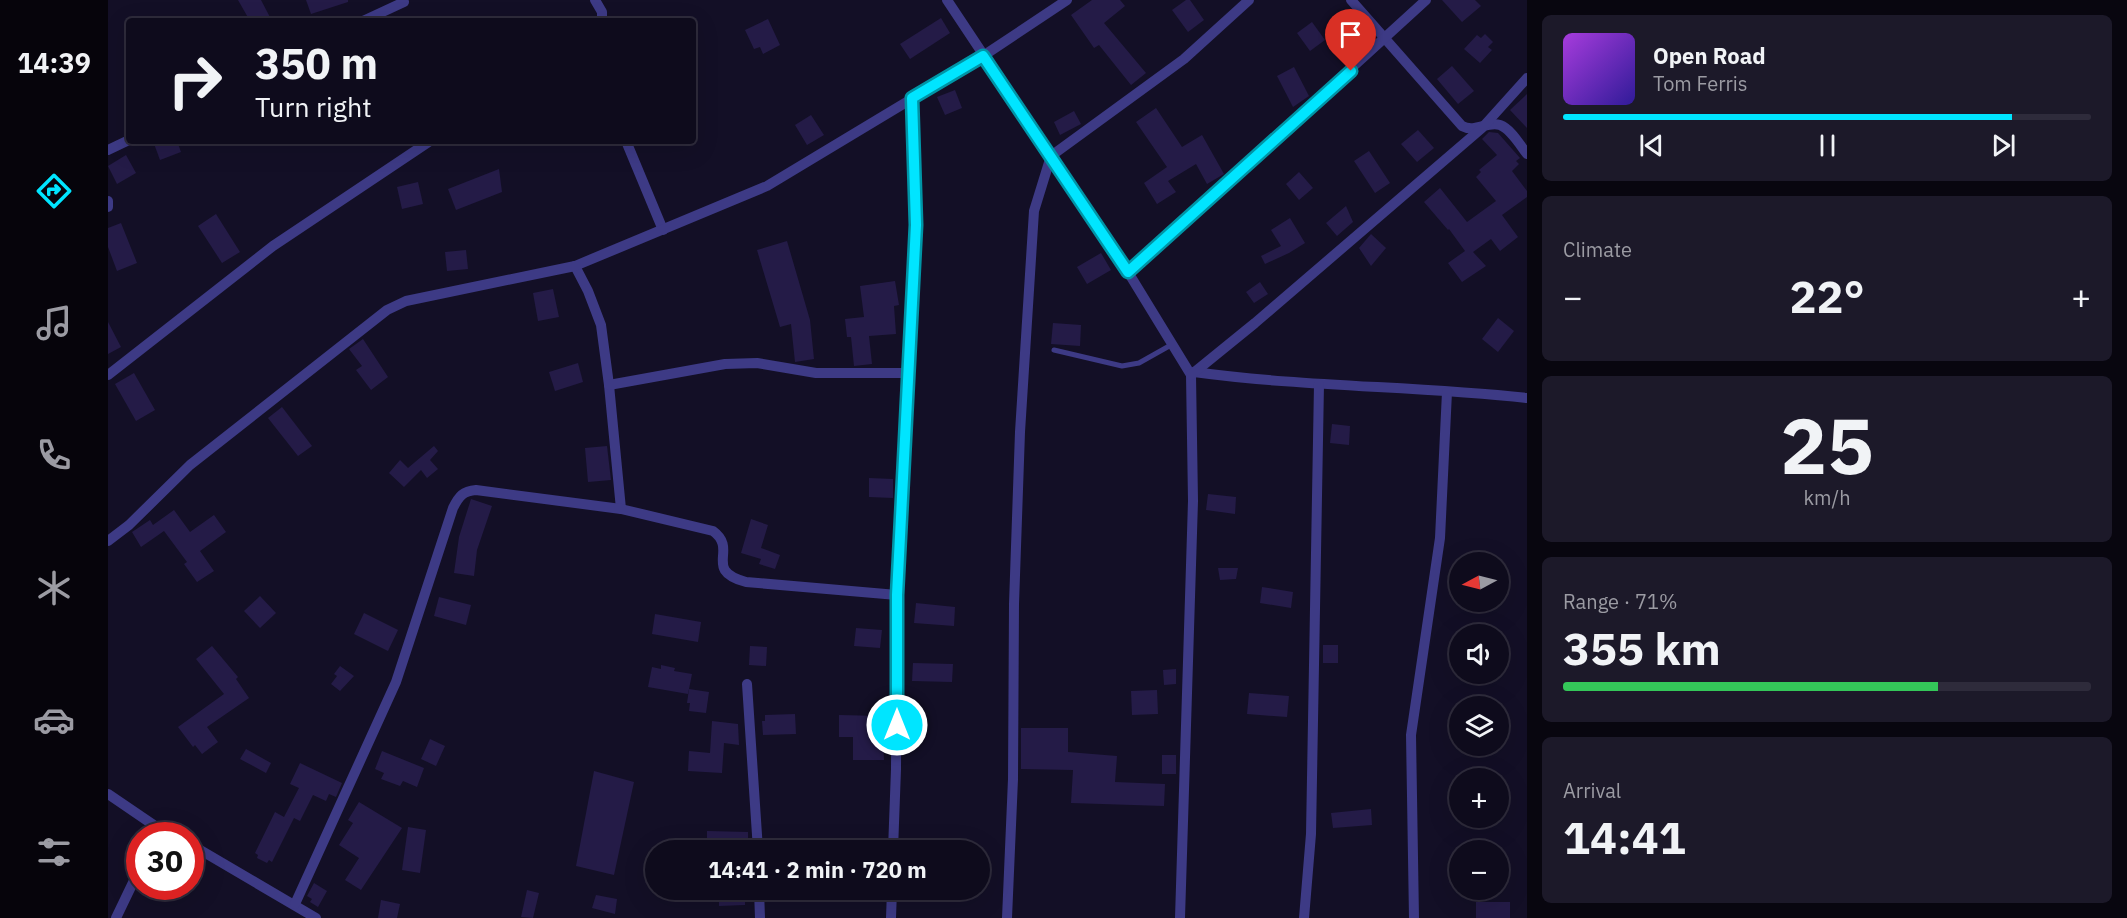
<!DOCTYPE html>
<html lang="en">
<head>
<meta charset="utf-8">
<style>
  body { margin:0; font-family:"IBM Plex Sans",sans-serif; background:#1c1929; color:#f1f3f6; height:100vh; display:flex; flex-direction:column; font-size:22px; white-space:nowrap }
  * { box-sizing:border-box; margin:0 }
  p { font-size:20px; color:#9b9ba3 }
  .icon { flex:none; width:33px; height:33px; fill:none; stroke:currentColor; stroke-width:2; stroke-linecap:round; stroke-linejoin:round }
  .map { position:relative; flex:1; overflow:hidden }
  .details { display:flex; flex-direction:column; gap:15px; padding:15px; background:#08060f; width:600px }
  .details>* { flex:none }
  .banner { position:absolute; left:18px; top:18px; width:570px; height:126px; border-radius:6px; box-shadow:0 6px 24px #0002,0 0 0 2px #2e2b3b; background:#0e0b1c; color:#f1f3f6; overflow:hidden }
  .needle { width:39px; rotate:263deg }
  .buttons { position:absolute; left:1341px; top:552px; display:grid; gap:12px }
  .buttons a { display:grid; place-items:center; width:60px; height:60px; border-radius:50%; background:#0e0b1c; box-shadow:0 6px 24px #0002,0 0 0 2px #2e2b3b; font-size:30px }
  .speed { position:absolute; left:18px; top:822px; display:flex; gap:12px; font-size:30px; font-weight:700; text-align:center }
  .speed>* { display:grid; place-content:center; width:78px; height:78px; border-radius:50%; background:#0e0b1c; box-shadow:0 6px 24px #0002,0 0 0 2px #2e2b3b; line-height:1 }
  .speed .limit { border:9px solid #d22; background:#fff; color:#111 }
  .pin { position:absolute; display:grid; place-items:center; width:51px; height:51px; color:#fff; margin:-62px -26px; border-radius:50% 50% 50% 0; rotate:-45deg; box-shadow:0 0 6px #0007 }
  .pin .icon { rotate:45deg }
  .me { position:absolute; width:66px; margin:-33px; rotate:0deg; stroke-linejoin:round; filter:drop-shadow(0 0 4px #0008) }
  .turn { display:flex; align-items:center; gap:21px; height:126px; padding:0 30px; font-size:27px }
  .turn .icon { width:78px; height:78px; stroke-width:2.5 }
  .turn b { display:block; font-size:42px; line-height:51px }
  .big { font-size:45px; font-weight:700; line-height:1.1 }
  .details .tile { flex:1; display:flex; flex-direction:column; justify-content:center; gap:9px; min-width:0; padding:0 21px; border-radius:9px; background:#1c1929 }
  .details .dial { align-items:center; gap:0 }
  .dial b { font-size:78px; line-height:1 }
  .song { display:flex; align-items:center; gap:18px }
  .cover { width:72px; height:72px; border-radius:9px; background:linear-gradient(135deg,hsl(280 70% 55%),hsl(250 70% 35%)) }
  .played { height:6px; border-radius:3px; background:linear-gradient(90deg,#00e5ff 85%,#2e2b3b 85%) }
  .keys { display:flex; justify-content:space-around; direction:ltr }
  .heat { display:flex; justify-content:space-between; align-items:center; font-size:33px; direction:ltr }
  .charge { height:9px; border-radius:4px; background:linear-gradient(90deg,#34c759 71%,#2e2b3b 0) }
  .trip { position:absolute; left:537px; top:840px; width:345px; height:60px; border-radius:30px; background:#0e0b1c; box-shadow:0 6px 24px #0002,0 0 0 2px #2e2b3b; font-weight:700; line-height:60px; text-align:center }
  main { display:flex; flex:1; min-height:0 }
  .menu { display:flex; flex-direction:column; width:108px; justify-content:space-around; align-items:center; background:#06040b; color:#9b9ba3 }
  .menu .icon { width:42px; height:42px }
  .menu .current { color:#00e5ff }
  .menu b { font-size:27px; color:#f1f3f6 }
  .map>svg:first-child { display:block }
  .building { fill:#241b47 }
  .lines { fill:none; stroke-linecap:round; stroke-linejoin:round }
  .service { stroke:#3d3a85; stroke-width:5 }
  .minor { stroke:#3d3a85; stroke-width:10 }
  .route-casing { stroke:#0095a6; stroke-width:15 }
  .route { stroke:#00e5ff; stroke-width:10 }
</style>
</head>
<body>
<main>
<nav class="menu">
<b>14:39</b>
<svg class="icon current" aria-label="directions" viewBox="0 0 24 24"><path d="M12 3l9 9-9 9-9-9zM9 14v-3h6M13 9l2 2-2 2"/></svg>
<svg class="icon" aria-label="music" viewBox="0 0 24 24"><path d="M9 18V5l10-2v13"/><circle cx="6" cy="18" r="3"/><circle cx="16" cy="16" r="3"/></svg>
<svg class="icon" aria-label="phone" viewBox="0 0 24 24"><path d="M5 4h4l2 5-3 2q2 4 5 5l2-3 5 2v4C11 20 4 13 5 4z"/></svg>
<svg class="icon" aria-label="climate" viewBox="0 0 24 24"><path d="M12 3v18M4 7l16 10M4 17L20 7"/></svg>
<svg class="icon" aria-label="car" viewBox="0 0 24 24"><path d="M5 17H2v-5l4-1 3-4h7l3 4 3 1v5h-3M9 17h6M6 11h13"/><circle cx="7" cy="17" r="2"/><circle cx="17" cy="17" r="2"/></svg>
<svg class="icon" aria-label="filters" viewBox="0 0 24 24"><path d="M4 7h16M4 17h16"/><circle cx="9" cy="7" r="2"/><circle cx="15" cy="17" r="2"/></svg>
</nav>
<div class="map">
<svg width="1419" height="918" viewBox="0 0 1419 918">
  <rect width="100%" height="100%" fill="#130f26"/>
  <g class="building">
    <polygon points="130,0 153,0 164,21 142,21"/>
    <polygon points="198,0 240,0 240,2 203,14"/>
    <polygon points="984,0 1012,0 1017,6 996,23 1038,73 1023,85 991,45 986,48 963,15"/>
    <polygon points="1078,0 1082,0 1096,20 1080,32 1064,10"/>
    <polygon points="1334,0 1367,0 1373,6 1354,22"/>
    <polygon points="833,18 842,33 802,59 792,44"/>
    <polygon points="660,19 672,45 655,54 652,47 646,49 637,30"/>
    <polygon points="1204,22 1217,40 1202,51 1189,33"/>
    <polygon points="1377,34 1385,42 1380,47 1384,50 1372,63 1356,49 1369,35 1373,38"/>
    <polygon points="1344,66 1366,91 1350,104 1329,79"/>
    <polygon points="1186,67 1201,96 1185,107 1169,76"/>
    <polygon points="847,90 854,108 837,115 829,97"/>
    <polygon points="1419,94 1419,128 1402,110"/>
    <polygon points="1048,108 1074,147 1094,135 1116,174 1099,184 1088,164 1060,181 1068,192 1049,204 1036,183 1059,167 1028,122"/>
    <polygon points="966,111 973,124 952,135 946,122"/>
    <polygon points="703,115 716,135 699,145 687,125"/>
    <polygon points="1310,130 1326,148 1309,162 1293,144"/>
    <polygon points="1381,132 1390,133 1412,158 1408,161 1411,164 1404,171 1419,191 1419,197 1394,215 1410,237 1392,251 1383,239 1365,252 1378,266 1354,282 1340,263 1357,251 1341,229 1340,230 1316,202 1332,188 1359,222 1388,201 1368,177 1373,172 1371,170 1389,155 1374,139"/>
    <polygon points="45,141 69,141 73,152 52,160"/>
    <polygon points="1261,151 1282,183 1267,193 1246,161"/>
    <polygon points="18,155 28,173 9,184 0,166"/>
    <polygon points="391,169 394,192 348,210 340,189"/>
    <polygon points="1191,172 1205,188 1191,200 1178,184"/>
    <polygon points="310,182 315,204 294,209 289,187"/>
    <polygon points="1238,206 1245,222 1229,236 1218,223"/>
    <polygon points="108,214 132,252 114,263 90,226"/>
    <polygon points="1182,218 1197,243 1181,253 1157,264 1153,256 1173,246 1163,230"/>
    <polygon points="13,223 29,263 9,271 0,247 0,228"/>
    <polygon points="1263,234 1278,248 1263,266 1251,248"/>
    <polygon points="679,241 702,320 706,359 687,362 683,324 672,327 649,250"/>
    <polygon points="358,250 360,269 339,271 337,252"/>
    <polygon points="993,253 1003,270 979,284 969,267"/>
    <polygon points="787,281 791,305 786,306 788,334 761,336 764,364 746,366 743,337 739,337 737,319 756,317 752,286"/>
    <polygon points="1152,282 1160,294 1146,303 1138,292"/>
    <polygon points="445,289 451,317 430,321 425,293"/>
    <polygon points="1390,318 1406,331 1390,352 1374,339"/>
    <polygon points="0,322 13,347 0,354"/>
    <polygon points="945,323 973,325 972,346 943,344"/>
    <polygon points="255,339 280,377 263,390 248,370 254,366 241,349"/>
    <polygon points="470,363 475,382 447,391 441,372"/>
    <polygon points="26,373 47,410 28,421 7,384"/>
    <polygon points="174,407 204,446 190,456 160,418"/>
    <polygon points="1224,424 1242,426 1241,445 1222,443"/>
    <polygon points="326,446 330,451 322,460 330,469 319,478 313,470 296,487 281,473 292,460 300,468"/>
    <polygon points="499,446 503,480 480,482 477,448"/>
    <polygon points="761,478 785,479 785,498 761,497"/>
    <polygon points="1100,494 1128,497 1127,514 1098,510"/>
    <polygon points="363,499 384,506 369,550 366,576 346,573 351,537"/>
    <polygon points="66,510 82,532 106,515 118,532 92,551 106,571 89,582 76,564 79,562 56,531 33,547 24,532 42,520 45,525"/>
    <polygon points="643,519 660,525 653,548 672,555 667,569 651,564 653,559 633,553"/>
    <polygon points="1110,568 1130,568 1128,579 1112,580"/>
    <polygon points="1154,587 1185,592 1183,608 1152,603"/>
    <polygon points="152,596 168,613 152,628 136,611"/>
    <polygon points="331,597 363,605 358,625 326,616"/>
    <polygon points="808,603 847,607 846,626 806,623"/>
    <polygon points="256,613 290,630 280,651 246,634"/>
    <polygon points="547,614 593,622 590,642 544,634"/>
    <polygon points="748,628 774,630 772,648 746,646"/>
    <rect x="1215" y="645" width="15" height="18"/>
    <polygon points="104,646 130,677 128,679 141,698 99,727 110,742 94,754 87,745 85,747 70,727 116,694 88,659"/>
    <polygon points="642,646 659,647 658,666 641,665"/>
    <polygon points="805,663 845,664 844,682 804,681"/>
    <polygon points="553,665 567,668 566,671 584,674 580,694 540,687 544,667 553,669"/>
    <polygon points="232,666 246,676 232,691 223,684 229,676 226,674"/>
    <polygon points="1068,669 1068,684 1056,685 1055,670"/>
    <polygon points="581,689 601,692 598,713 581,711 582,703 579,703"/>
    <polygon points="1049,690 1050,714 1024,715 1023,691"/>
    <polygon points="1141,693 1181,696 1179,717 1139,714"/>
    <polygon points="687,714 688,734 655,735 654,721 657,721 657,715"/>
    <polygon points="731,715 774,716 776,760 745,760 745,737 731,737"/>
    <polygon points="604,721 630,724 631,745 616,743 614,773 580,771 581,751 602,753"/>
    <polygon points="913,728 960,728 960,752 1009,756 1007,782 1057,784 1056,806 963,803 965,770 913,769"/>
    <polygon points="322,739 337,746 328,766 313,759"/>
    <polygon points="138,749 163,763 158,773 132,759"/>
    <polygon points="274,751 316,768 309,787 295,781 292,786 273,779 276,773 267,769"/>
    <rect x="1054" y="755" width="14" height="19"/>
    <polygon points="192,763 234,783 228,797 221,794 218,801 205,795 192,821 186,818 164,862 161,860 159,863 149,858 150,855 147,853 167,812 176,817 191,788 182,784"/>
    <polygon points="486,771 526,782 506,875 468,866"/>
    <polygon points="251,802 294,828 253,890 237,880 251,858 231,845 245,823 240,820"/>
    <polygon points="1263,809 1264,825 1225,828 1223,813"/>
    <polygon points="300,827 318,830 312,873 294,870"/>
    <polygon points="599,831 640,832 640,850 599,849"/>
    <polygon points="206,883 219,891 210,907 202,902 204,899 199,896"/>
    <polygon points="419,890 431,893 425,918 413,917"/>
    <polygon points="611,890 637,890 637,905 611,906"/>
    <polygon points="488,895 509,899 507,914 484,908"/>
    <polygon points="273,900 292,904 289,918 270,918"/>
    <rect x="1368" y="902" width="34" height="16"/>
  </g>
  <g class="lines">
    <polyline class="service" points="946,350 1014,366 1031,363 1063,345"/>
    <g class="minor">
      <polyline points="487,0 494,12 494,21"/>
      <polyline points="839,0 1020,272 1083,375 1085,501 1072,918"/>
      <path d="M1243,0l111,126c13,7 25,-5 38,-1 11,4 20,20 27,29"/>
      <polyline points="255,21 296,2"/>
      <polyline points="518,141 555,230"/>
      <polyline points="0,150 21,140"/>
      <polyline points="0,201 0,207"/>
      <polyline points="467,266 480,291 493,325 501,385 513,509"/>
      <polyline points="1020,272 1318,0"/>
      <path d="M1086,372c110,15 222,14 333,26"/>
      <polyline points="0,375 165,246 322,141"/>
      <polyline points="1083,375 1147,323 1374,128 1419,78"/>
      <polyline points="501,385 617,364 649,363 708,373 801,373"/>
      <polyline points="0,541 21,525 82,465 279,310 298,301 467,266 659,186 875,56 959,0"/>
      <polyline points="639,684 650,850"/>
      <polyline points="0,794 50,828 65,836"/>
      <polyline points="82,844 208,918"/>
      <polyline points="785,850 788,769 789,595 808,225 804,98"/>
      <polyline points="651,890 652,918"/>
      <path d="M187,904l101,-222 57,-174c6,-12 10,-17 23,-18l145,19 92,22c26,19 -11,39 33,51l151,13"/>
      <polyline points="8,918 32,868"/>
      <polyline points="783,918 784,890"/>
      <polyline points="899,918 905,779 906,604 912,432 926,211 943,156 1076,59 1141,0"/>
      <polyline points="1196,918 1203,834 1211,384"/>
      <polyline points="1306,918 1303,735 1332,538 1339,392"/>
    </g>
  </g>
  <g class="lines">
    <defs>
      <polyline id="route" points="789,725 789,595 808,225 804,98 875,56 1020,272 1243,71"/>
    </defs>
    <use href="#route" class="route-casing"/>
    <use href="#route" class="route"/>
  </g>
</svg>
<div class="buttons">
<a><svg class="needle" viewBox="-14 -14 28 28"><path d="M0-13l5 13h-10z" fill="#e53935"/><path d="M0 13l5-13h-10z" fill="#9b9ba3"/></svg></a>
<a><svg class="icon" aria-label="sound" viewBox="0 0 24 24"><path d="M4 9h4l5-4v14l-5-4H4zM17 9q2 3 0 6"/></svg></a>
<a><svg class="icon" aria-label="layers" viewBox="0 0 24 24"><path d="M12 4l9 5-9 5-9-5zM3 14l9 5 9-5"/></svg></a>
<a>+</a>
<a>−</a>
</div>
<div class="speed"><div class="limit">30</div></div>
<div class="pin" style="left:1243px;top:71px;background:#d93025"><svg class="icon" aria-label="arrive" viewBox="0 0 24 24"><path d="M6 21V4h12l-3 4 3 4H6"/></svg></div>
<svg class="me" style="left:789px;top:725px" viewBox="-20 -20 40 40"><circle r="17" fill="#00e5ff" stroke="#fff" stroke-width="3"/><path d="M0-11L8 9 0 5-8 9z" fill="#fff"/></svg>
<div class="trip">14:41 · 2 min · 720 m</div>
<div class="banner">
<div class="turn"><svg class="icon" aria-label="right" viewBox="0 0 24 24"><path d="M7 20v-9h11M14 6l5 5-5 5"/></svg><div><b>350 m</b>Turn right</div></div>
</div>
</div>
<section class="details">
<div class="tile">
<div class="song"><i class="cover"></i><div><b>Open Road</b><p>Tom Ferris</p></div></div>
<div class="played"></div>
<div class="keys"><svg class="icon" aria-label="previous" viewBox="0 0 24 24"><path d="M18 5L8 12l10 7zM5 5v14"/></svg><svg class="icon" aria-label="pause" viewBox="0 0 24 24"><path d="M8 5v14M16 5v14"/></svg><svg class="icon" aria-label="next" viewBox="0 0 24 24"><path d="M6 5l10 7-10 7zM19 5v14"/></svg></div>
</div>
<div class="tile"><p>Climate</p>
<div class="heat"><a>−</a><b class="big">22°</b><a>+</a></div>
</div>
<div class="tile dial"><b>25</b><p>km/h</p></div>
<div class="tile"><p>Range · 71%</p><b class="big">355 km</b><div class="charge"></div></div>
<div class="tile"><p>Arrival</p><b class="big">14:41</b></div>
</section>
</main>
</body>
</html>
